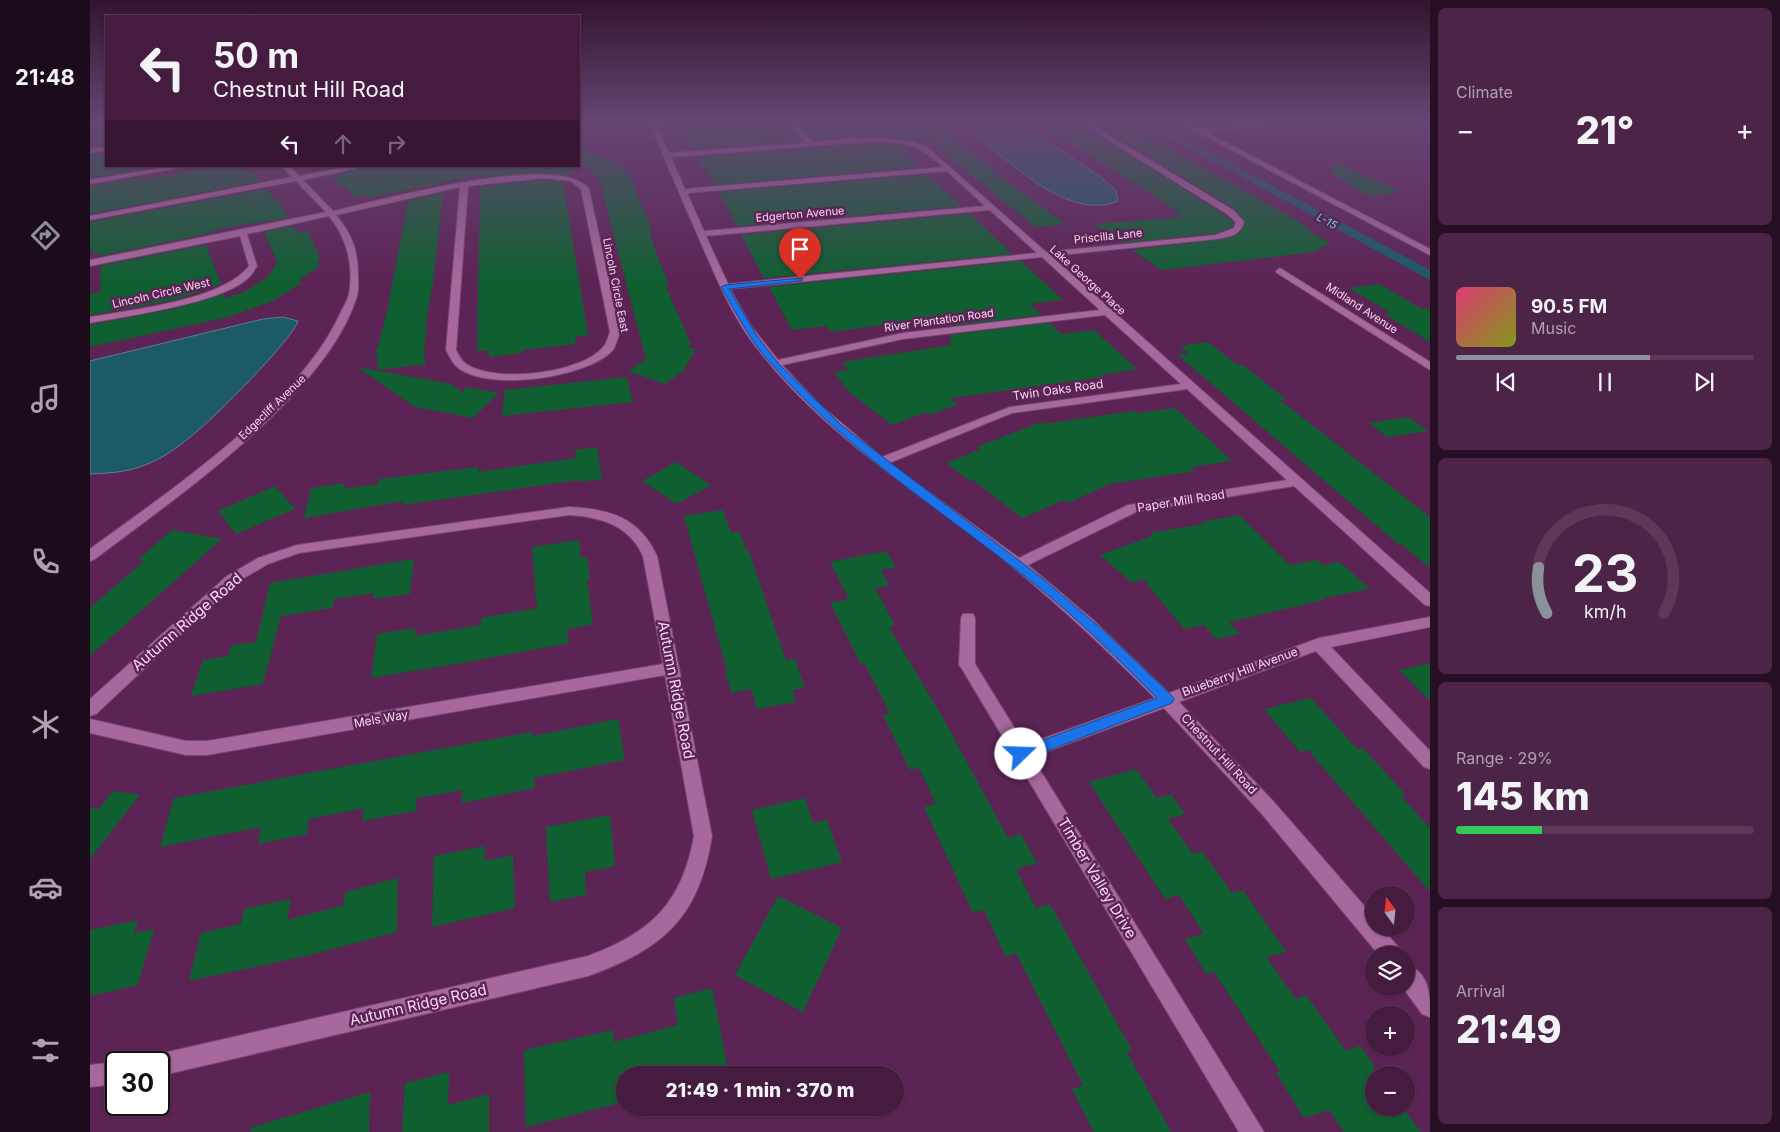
<!DOCTYPE html>
<html lang="en">
<head>
<meta charset="utf-8">
<style>
  body { margin:0; font-family:Inter,sans-serif; background:#4c2447; color:#f1f3f6; height:100vh; display:flex; flex-direction:column; font-size:19px; white-space:nowrap }
  * { box-sizing:border-box; margin:0 }
  p { font-size:16px; color:#b0a1b1 }
  .icon { flex:none; width:28px; height:28px; fill:none; stroke:currentColor; stroke-width:2; stroke-linecap:round; stroke-linejoin:round }
  .map { position:relative; flex:1; overflow:hidden }
  .side { display:flex; flex-direction:column; gap:8px; padding:8px; background:#260f23; width:350px }
  .side>* { flex:none }
  .hud { position:absolute; left:15px; top:15px; width:475px; height:152px; border-radius:0px; box-shadow:0 1px 4px #0004,0 0 0 1px #5d3959; background:#451b40; color:#f1f3f6; overflow:hidden }
  .needle { width:32px; rotate:345deg }
  .fabs { position:absolute; left:1275px; top:886px; display:grid; gap:10px }
  .fabs a { display:grid; place-items:center; width:50px; height:50px; border-radius:50%; background:#451b40; box-shadow:0 1px 4px #0004,0 0 0 1px #5d3959; font-size:25px }
  .speed { position:absolute; left:15px; top:1051px; display:flex; gap:10px; font-size:25px; font-weight:700; text-align:center }
  .speed>* { display:grid; place-content:center; width:65px; height:65px; border-radius:50%; background:#451b40; box-shadow:0 1px 4px #0004,0 0 0 1px #5d3959; line-height:1 }
  .speed .limit { border:2px solid #111; border-radius:8px; background:#fff; color:#111 }
  .pin { position:absolute; display:grid; place-items:center; width:42px; height:42px; color:#fff; margin:-51px -21px; border-radius:50% 50% 50% 0; rotate:-45deg; box-shadow:0 0 5px #0007 }
  .pin .icon { rotate:45deg }
  .me { position:absolute; width:55px; margin:-28px; rotate:69deg; stroke-linejoin:round; filter:drop-shadow(0 0 4px #0008) }
  .turn { display:flex; align-items:center; gap:18px; height:105px; padding:0 25px; font-size:22px }
  .turn .icon { width:65px; height:65px; stroke-width:2.5 }
  .turn b { display:block; font-size:35px; line-height:42px }
  .lanes { display:flex; align-items:center; height:48px; padding:0 25px; background:#0003; justify-content:center; gap:25px; direction:ltr }
  .lanes .off { opacity:.35 }
  .big { font-size:38px; font-weight:800; line-height:1.1 }
  .side .tile { flex:1; display:flex; flex-direction:column; justify-content:center; gap:8px; min-width:0; padding:0 18px; border-radius:8px; background:#4c2447 }
  .side .dial { align-items:center; gap:0 }
  .dial svg { height:130px; overflow:visible; fill:none; stroke:#5d3959; stroke-width:7; stroke-linecap:round; text-anchor:middle }
  .dial text { fill:#f1f3f6; stroke:none }
  .song { display:flex; align-items:center; gap:15px }
  .cover { width:60px; height:60px; border-radius:8px; background:linear-gradient(135deg,hsl(340 70% 55%),hsl(70 70% 35%)) }
  .played { height:5px; border-radius:2px; background:linear-gradient(90deg,#8c9099 65%,#5d3959 65%) }
  .keys { display:flex; justify-content:space-around; direction:ltr }
  .heat { display:flex; justify-content:space-between; align-items:center; font-size:28px; direction:ltr }
  .charge { height:8px; border-radius:4px; background:linear-gradient(90deg,#34c759 29%,#5d3959 0) }
  .trip { position:absolute; left:526px; top:1066px; width:288px; height:50px; border-radius:25px; background:#451b40; box-shadow:0 1px 4px #0004,0 0 0 1px #5d3959; font-weight:800; line-height:50px; text-align:center }
  main { display:flex; flex:1; min-height:0 }
  .menu { display:flex; flex-direction:column; width:90px; justify-content:space-around; align-items:center; background:#1c0b1a; color:#b0a1b1 }
  .menu .icon { width:35px; height:35px }
  .menu .on { color:#8c9099 }
  .menu b { font-size:22px; color:#f1f3f6 }
  .map>svg:first-child { display:block }
  .water { fill:#1b5a66; stroke:#5e8090 }
  .lines { fill:none; stroke-linecap:round; stroke-linejoin:round }
  .canal { fill:#1b5a66; fill-rule:evenodd }
  .building { fill:#0f5f31 }
  .minor-casing { stroke:#774571; stroke-width:2 }
  .minor { fill:#a7699d; fill-rule:evenodd }
  .route { fill:#1a73e8; stroke:#114b97 }
  .labels { text-anchor:middle; stroke-width:5; stroke-linejoin:round; paint-order:stroke }
  .far-street-label { font-size:11px; fill:#f9d7f2; stroke:#5c2455 }
  .far-water-label { font-size:11px; font-style:italic; fill:#55d4ec; stroke:#5c2455 }
  .street-label { font-size:12px; fill:#f9d7f2; stroke:#5c2455 }
  .near-street-label { font-size:15px; fill:#f9d7f2; stroke:#5c2455 }
</style>
</head>
<body>
<main>
<nav class="menu">
<b>21:48</b>
<svg class="icon on" aria-label="directions" viewBox="0 0 24 24"><path d="M12 3l9 9-9 9-9-9zM9 14v-3h6M13 9l2 2-2 2"/></svg>
<svg class="icon" aria-label="music" viewBox="0 0 24 24"><path d="M9 18V5l10-2v13"/><circle cx="6" cy="18" r="3"/><circle cx="16" cy="16" r="3"/></svg>
<svg class="icon" aria-label="phone" viewBox="0 0 24 24"><path d="M5 4h4l2 5-3 2q2 4 5 5l2-3 5 2v4C11 20 4 13 5 4z"/></svg>
<svg class="icon" aria-label="climate" viewBox="0 0 24 24"><path d="M12 3v18M4 7l16 10M4 17L20 7"/></svg>
<svg class="icon" aria-label="car" viewBox="0 0 24 24"><path d="M5 17H2v-5l4-1 3-4h7l3 4 3 1v5h-3M9 17h6M6 11h13"/><circle cx="7" cy="17" r="2"/><circle cx="17" cy="17" r="2"/></svg>
<svg class="icon" aria-label="filters" viewBox="0 0 24 24"><path d="M4 7h16M4 17h16"/><circle cx="9" cy="7" r="2"/><circle cx="15" cy="17" r="2"/></svg>
</nav>
<div class="map">
<svg width="1340" height="1132" viewBox="0 0 1340 1132">
  <rect width="100%" height="100%" fill="#5c2455"/>
  <g class="water">
    <path d="M870,122h57l84,55 15,14 2,10c-53,23 -119,-50 -158,-79z"/>
    <path d="M193,317l15,4c-5,18 -85,98 -103,112 -13,11 -30,24 -45,30 -20,9 -38,10 -60,11v-113l173,-42z"/>
  </g>
  <g class="lines">
    <polygon class="canal" points="1051,122 1064,122 1340,270 1340,280"/>
  </g>
  <g class="building">
    <polygon points="9,122 16,122 16,145 2,147"/>
    <polygon points="738,122 751,129 791,125 816,127 819,124 853,129 904,170 901,170 975,224 946,227 832,135 826,142 781,136 724,140 710,124"/>
    <polygon points="1031,122 1211,223 1224,234 1240,243 1224,252 1071,270 1042,250 1140,238 1151,232 1155,221 1144,208 1003,123"/>
    <polygon points="682,123 684,126 699,124 712,141 602,149 590,129"/>
    <polygon points="989,124 1136,216 1144,223 1142,227 1126,233 1032,243 1004,224 1092,217 1086,214 1090,213 1058,192 954,127"/>
    <polygon points="790,143 821,148 815,155 829,167 625,185 606,157"/>
    <polygon points="489,147 526,163 539,173 562,231 560,231 563,244 579,285 575,285 601,344 598,348 606,349 593,371 575,384 538,371 556,359 509,178 489,161"/>
    <polygon points="16,153 16,166 53,166 53,169 0,178 0,155"/>
    <polygon points="1245,162 1311,192 1278,196 1240,172"/>
    <polygon points="128,166 151,166 155,174 164,172 171,181 0,214 0,186 51,177 51,180"/>
    <polygon points="279,166 488,166 476,176 453,173 390,178 390,175 279,198 277,195 264,198 255,186 250,187 242,176"/>
    <polygon points="837,175 872,206 647,226 629,192"/>
    <polygon points="454,180 473,182 498,335 485,337 486,344 432,350 432,353 399,357 399,350 387,351 390,187"/>
    <polygon points="176,189 191,205 198,218 132,228 112,235 9,256 9,253 3,254 4,250 0,251 0,222"/>
    <polygon points="353,193 343,283 337,315 334,356 336,364 288,370 286,348 288,347 297,312 318,201"/>
    <polygon points="880,214 922,254 674,278 651,235"/>
    <polygon points="203,226 207,233 217,231 230,257 228,261 229,267 207,281 213,282 183,301 138,317 0,347 0,325 84,309 134,294 136,298 154,292 178,277 187,262 174,232"/>
    <polygon points="116,245 131,284 85,300 0,315 0,294 11,291 10,266"/>
    <polygon points="931,261 973,300 940,304 952,315 859,326 857,317 741,332 737,326 702,330 679,287"/>
    <polygon points="1289,284 1332,309 1340,308 1340,342 1294,314 1301,313 1259,288"/>
    <polygon points="960,323 971,334 1004,330 1047,369 1011,375 1013,377 860,398 868,404 840,415 837,412 802,425 759,392 744,372 758,370 752,362 861,345 860,335"/>
    <polygon points="1118,342 1149,366 1153,365 1196,399 1190,400 1340,517 1340,568 1311,544 1308,544 1088,355 1099,353 1090,346"/>
    <polygon points="267,367 361,384 372,392 377,387 409,393 383,418 325,407"/>
    <polygon points="537,377 543,402 412,416 415,390"/>
    <polygon points="1085,408 1142,461 1101,467 1105,471 1020,484 978,503 974,500 932,518 883,480 880,481 856,463 891,449 887,447 951,422 953,424 1044,411 1047,413"/>
    <polygon points="1318,417 1338,431 1297,437 1279,423"/>
    <polygon points="507,447 512,479 489,482 489,480 312,505 313,501 214,518 221,488 255,483 254,489 288,484 289,479 388,467 389,472 486,458 485,450"/>
    <polygon points="586,462 621,485 587,504 552,481"/>
    <polygon points="185,486 205,509 146,534 128,511"/>
    <polygon points="633,510 641,533 649,531 656,549 658,549 696,660 705,659 715,688 702,690 706,702 667,709 661,689 641,693 635,671 637,671 594,516"/>
    <polygon points="1149,515 1200,565 1228,560 1233,565 1250,562 1280,589 1232,598 1234,600 1139,622 1150,634 1126,639 1114,625 1094,629 1053,579 1042,583 1010,555 1062,536 1060,533 1113,524 1111,522"/>
    <polygon points="82,530 132,539 0,656 0,608 54,561 48,560"/>
    <polygon points="489,540 491,558 497,557 500,579 497,580 503,624 477,629 479,643 372,663 281,678 287,634 325,628 325,636 391,625 391,618 447,608 442,547"/>
    <polygon points="796,551 806,567 791,570 799,585 785,588 805,625 799,627 852,716 918,838 931,834 947,863 926,869 946,908 960,904 1042,1050 1037,1052 1081,1132 1004,1132 982,1089 993,1085 926,953 916,957 894,910 883,913 834,807 846,804 829,768 820,770 793,715 800,713 775,664 771,664 740,603 759,599 740,562"/>
    <polygon points="324,559 320,594 283,599 284,593 244,599 242,608 191,616 173,684 101,696 113,660 138,656 142,645 166,642 180,583"/>
    <polygon points="1340,663 1340,701 1309,670"/>
    <polygon points="1221,698 1267,749 1273,748 1316,795 1311,796 1340,828 1340,892 1218,750 1210,752 1174,709"/>
    <polygon points="528,719 535,760 444,778 445,788 372,803 372,790 327,798 326,811 272,821 274,808 219,819 217,834 168,844 171,827 70,847 84,798 442,732 442,736"/>
    <polygon points="1046,769 1067,798 1081,794 1095,814 1078,819 1103,854 1112,851 1142,893 1153,890 1196,952 1176,957 1206,999 1216,995 1256,1051 1270,1046 1284,1065 1284,1108 1313,1108 1331,1132 1254,1132 1239,1110 1214,1118 1186,1073 1190,1072 1124,972 1116,974 1095,939 1114,934 1089,895 1075,899 999,782"/>
    <polygon points="23,791 50,795 0,859 0,808 9,809"/>
    <polygon points="715,798 723,823 737,820 752,862 681,879 662,810"/>
    <polygon points="520,815 525,866 495,872 496,895 460,902 456,827"/>
    <polygon points="394,846 395,861 423,855 425,908 342,927 344,856"/>
    <polygon points="308,878 307,932 216,956 99,981 111,933 151,924 154,909 201,899 197,920 254,905 255,892"/>
    <polygon points="688,896 752,928 713,1012 645,975"/>
    <polygon points="48,920 44,933 64,929 48,985 0,996 0,930"/>
    <polygon points="622,988 639,1075 528,1075 530,1103 436,1127 434,1050 523,1030 524,1042 588,1025 584,998"/>
    <polygon points="359,1072 358,1105 399,1094 399,1132 312,1132 315,1083"/>
    <polygon points="280,1092 279,1132 161,1132 160,1128"/>
  </g>
  <g class="lines">
    <defs>
      <g id="minor">
        <path d="M559,122h47l-39,5 12,26 137,-10 -17,-21h7l17,20c39,-3 77,-9 114,5l119,105 170,-17 18,-7 2,-6 -9,-8 -148,-92h8l146,88 11,12c-4,14 -15,15 -28,17l-165,17 379,337v13l-5,-1 -131,-119 -158,26 -108,53 64,54 77,74 150,-55 111,-21v10l-99,20 99,104v18l-6,-2 -108,-116 -137,51 94,99 101,116v11h8l17,20 3,7h-23l-118,-142 -97,-105 -132,49 232,375h-25l-277,-463 -3,-4 2,-47 2,-4h10l2,4v46l50,81 130,-47c-50,-50 -102,-99 -157,-143 -87,-68 -182,-126 -248,-216 -21,-30 -35,-64 -50,-98 -17,-39 -34,-79 -51,-119zM790,141c32,3 38,4 63,26l-258,22 -14,-32zM857,171l38,35 -281,25 -17,-38zM900,210l47,43 -309,31 -22,-48zM952,257l58,53 -197,23 -125,27 -27,-34 -21,-37zM1015,315l76,69 -171,23 -128,50 -62,-52 -38,-40 121,-26zM1097,389l100,91 -159,25 -109,53 -130,-95 123,-50z"/>
        <polygon points="1088,122 1096,122 1109,129 1193,122 1221,122 1116,132 1340,249 1340,255"/>
        <polygon points="16,147 16,151 0,153 0,149"/>
        <polygon points="82,166 99,166 0,184 0,180"/>
        <path d="M192,166h7l10,10 53,-10h15l-64,14 30,31c45,-10 227,-61 256,-22l31,143c-2,5 -4,13 -7,18 -25,28 -128,43 -157,16 -4,-4 -7,-11 -10,-16l14,-163 -124,28c17,21 22,35 22,62 0,6 1,13 -1,19 -30,99 -182,202 -262,263l-5,2v-12c78,-57 206,-143 248,-231 3,-7 9,-16 11,-24 5,-28 -2,-56 -20,-78l-82,18 10,32c-3,4 -5,9 -9,12 -25,25 -121,38 -158,45v-6c42,-7 133,-17 159,-51l-9,-30 -150,30v-6l236,-48 -30,-31 -206,39v-4l202,-39zM454,178l26,3 11,8 29,143c-2,4 -3,11 -6,14 -21,28 -112,38 -139,17 -4,-3 -7,-9 -9,-13l12,-164z"/>
        <polygon points="1190,268 1340,362 1340,370 1187,273 1186,271"/>
        <path d="M479,507c40,2 70,10 88,49l55,280c-13,82 -49,113 -124,140l-429,100v-14h-10l2,-5 8,-3 429,-98c63,-23 94,-53 106,-120l-29,-161 -458,80h-21l-96,-22v-14l96,22h21l456,-77 -20,-108c-14,-31 -42,-39 -74,-41l-270,38 -31,11 -31,18 -141,132 -6,2v-17l137,-123 31,-18 39,-13z"/>
        <path d="M1316,964c24,9 24,31 24,53l-8,-3 -19,-26h3z"/>
        <polygon points="26,1062 28,1062 26,1084 0,1087 0,1065"/>
      </g>
    </defs>
    <use href="#minor" class="minor-casing"/>
    <use href="#minor" class="minor"/>
  </g>
  <linearGradient id="sky" x2="0" y2="1"><stop stop-color="#33142f"/><stop offset="0.43" stop-color="#664573"/><stop offset="1" stop-color="#664573" stop-opacity="0"/></linearGradient>
  <rect width="1340" height="281" fill="url(#sky)"/>
  <path class="route" d="M712,278v3h-2l-71,8 28,47 21,27 63,62 201,153 63,54 67,64 2,3 -2,4 -146,56h-10l-2,-5 2,-4 141,-52c-40,-40 -81,-81 -125,-116 -87,-69 -186,-132 -259,-216 -22,-23 -36,-52 -52,-79l4,-2z"/>
  <g class="labels">
    <g class="far-street-label">
      <text transform="translate(710 214) rotate(-5)" y="4">Edgerton Avenue</text>
      <text transform="translate(1018 236) rotate(-6)" y="4">Priscilla Lane</text>
      <text transform="translate(998 280) rotate(42)" y="4">Lake George Place</text>
      <text transform="translate(526 285) rotate(79)" y="4">Lincoln Circle East</text>
      <text transform="translate(71 293) rotate(-13)" y="4">Lincoln Circle West</text>
      <text transform="translate(1272 308) rotate(33)" y="4">Midland Avenue</text>
      <text transform="translate(849 320) rotate(-8)" y="4">River Plantation Road</text>
      <text transform="translate(182 407) rotate(-44)" y="4">Edgecliff Avenue</text>
    </g>
    <g class="far-water-label">
      <text transform="translate(1237 221) rotate(28)" y="4">L-15</text>
    </g>
    <g class="street-label">
      <text transform="translate(968 390) rotate(-8)" y="4">Twin Oaks Road</text>
      <text transform="translate(1091 501) rotate(-9)" y="4">Paper Mill Road</text>
      <text transform="translate(1150 672) rotate(-20)" y="4">Blueberry Hill Avenue</text>
      <text transform="translate(291 719) rotate(-10)" y="4">Mels Way</text>
      <text transform="translate(1129 754) rotate(47)" y="4">Chestnut Hill Road</text>
    </g>
    <g class="near-street-label">
      <text transform="translate(97 622) rotate(-41)" y="5">Autumn Ridge Road</text>
      <text transform="translate(586 690) rotate(79)" y="5">Autumn Ridge Road</text>
      <text transform="translate(1007 878) rotate(59)" y="5">Timber Valley Drive</text>
      <text transform="translate(328 1005) rotate(-13)" y="5">Autumn Ridge Road</text>
    </g>
  </g>
</svg>
<div class="fabs">
<a><svg class="needle" viewBox="-14 -14 28 28"><path d="M0-13l5 13h-10z" fill="#e53935"/><path d="M0 13l5-13h-10z" fill="#b0a1b1"/></svg></a>
<a><svg class="icon" aria-label="layers" viewBox="0 0 24 24"><path d="M12 4l9 5-9 5-9-5zM3 14l9 5 9-5"/></svg></a>
<a>+</a>
<a>−</a>
</div>
<div class="speed"><div class="limit">30</div></div>
<div class="pin" style="left:710px;top:279px;background:#d93025"><svg class="icon" aria-label="arrive" viewBox="0 0 24 24"><path d="M6 21V4h12l-3 4 3 4H6"/></svg></div>
<svg class="me" style="left:931px;top:754px" viewBox="-20 -20 40 40"><circle r="19" fill="#fff"/><path d="M0-13L10 11 0 6-10 11z" fill="#1a73e8"/></svg>
<div class="trip">21:49 · 1 min · 370 m</div>
<div class="hud">
<div class="turn"><svg class="icon" aria-label="left" viewBox="0 0 24 24"><path d="M17 20v-9H6M10 6l-5 5 5 5"/></svg><div><b>50 m</b>Chestnut Hill Road</div></div>
<div class="lanes"><svg class="icon" aria-label="left" viewBox="0 0 24 24"><path d="M17 20v-9H6M10 6l-5 5 5 5"/></svg><svg class="icon off" aria-label="ahead" viewBox="0 0 24 24"><path d="M12 20V5M6 11l6-6 6 6"/></svg><svg class="icon off" aria-label="right" viewBox="0 0 24 24"><path d="M7 20v-9h11M14 6l5 5-5 5"/></svg></div>
</div>
</div>
<section class="side">
<div class="tile"><p>Climate</p>
<div class="heat"><a>−</a><b class="big">21°</b><a>+</a></div>
</div>
<div class="tile">
<div class="song"><i class="cover"></i><div><b>90.5 FM</b><p>Music</p></div></div>
<div class="played"></div>
<div class="keys"><svg class="icon" aria-label="previous" viewBox="0 0 24 24"><path d="M18 5L8 12l10 7zM5 5v14"/></svg><svg class="icon" aria-label="pause" viewBox="0 0 24 24"><path d="M8 5v14M16 5v14"/></svg><svg class="icon" aria-label="next" viewBox="0 0 24 24"><path d="M6 5l10 7-10 7zM19 5v14"/></svg></div>
</div>
<div class="tile dial"><svg viewBox="0 0 100 80">
<path d="M14 69A42 42 0 1 1 86 69"/>
<path d="M14 69A42 42 0 0 1 9 41" stroke="#8c9099"/>
<text x="50" y="56" font-size="32" font-weight="700">23</text>
<text x="50" y="72" font-size="11">km/h</text>
</svg></div>
<div class="tile"><p>Range · 29%</p><b class="big">145 km</b><div class="charge"></div></div>
<div class="tile"><p>Arrival</p><b class="big">21:49</b></div>
</section>
</main>
</body>
</html>
